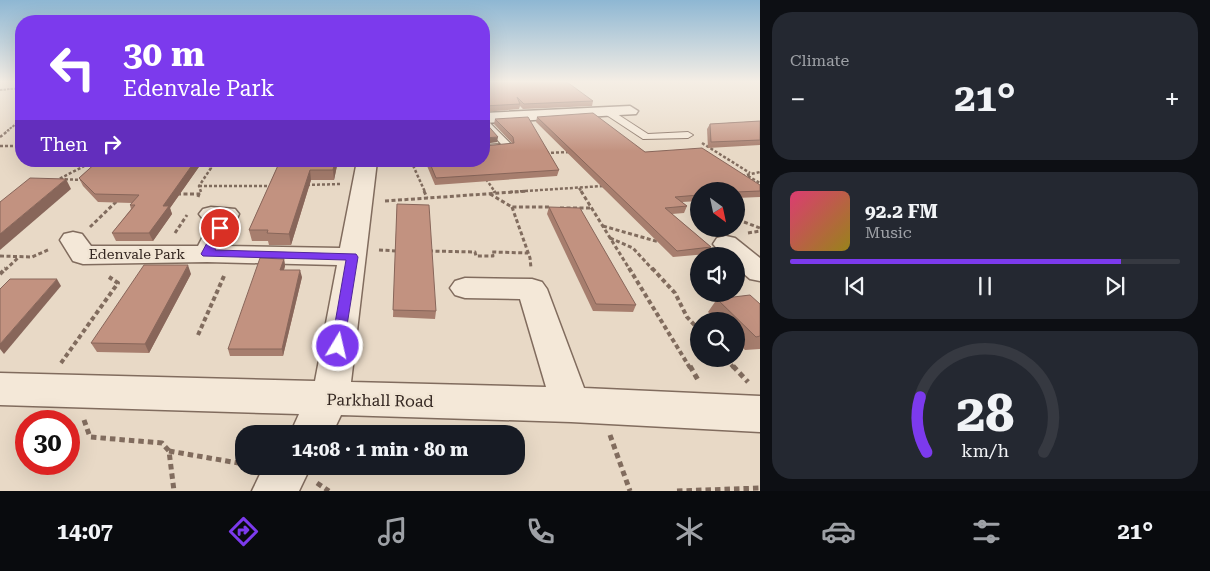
<!DOCTYPE html>
<html lang="en">
<head>
<meta charset="utf-8">
<style>
  body { margin:0; font-family:"Roboto Serif",serif; background:#242831; color:#f1f3f6; height:100vh; display:flex; flex-direction:column; font-size:19px; white-space:nowrap }
  * { box-sizing:border-box; margin:0 }
  p { font-size:16px; color:#9ea1a6 }
  .icon { flex:none; width:28px; height:28px; fill:none; stroke:currentColor; stroke-width:2; stroke-linecap:round; stroke-linejoin:round }
  .map { position:relative; flex:1; overflow:hidden }
  .drawer { display:flex; flex-direction:column; gap:12px; padding:12px; background:#0d0f14; width:450px }
  .drawer>* { flex:none }
  .hud { position:absolute; left:15px; top:15px; width:475px; height:152px; border-radius:20px; box-shadow:0 5px 20px #0002; background:#7c3aed; color:#fff; overflow:hidden }
  .needle { width:32px; rotate:147deg }
  .fabs { position:absolute; left:690px; top:182px; display:grid; gap:10px }
  .fabs a { display:grid; place-items:center; width:55px; height:55px; border-radius:50%; background:#171b24; box-shadow:0 5px 20px #0002; font-size:25px }
  .speed { position:absolute; left:15px; top:410px; display:flex; gap:10px; font-size:25px; font-weight:700; text-align:center }
  .speed>* { display:grid; place-content:center; width:65px; height:65px; border-radius:50%; background:#171b24; box-shadow:0 5px 20px #0002; line-height:1 }
  .speed .limit { border:8px solid #d22; background:#fff; color:#111 }
  .pin { position:absolute; display:grid; place-items:center; width:42px; height:42px; color:#fff; margin:-21px; border:2px solid #fff; border-radius:50%; box-shadow:0 1px 5px #0007 }
  .me { position:absolute; width:55px; margin:-28px; rotate:9deg; stroke-linejoin:round; filter:drop-shadow(0 0 4px #0008) }
  .turn { display:flex; align-items:center; gap:18px; height:105px; padding:0 25px; font-size:22px }
  .turn .icon { width:65px; height:65px; stroke-width:2.5 }
  .turn b { display:block; font-size:35px; line-height:42px }
  .then { display:flex; align-items:center; height:48px; padding:0 25px; background:#0003; gap:10px; font-size:19px }
  .big { font-size:38px; font-weight:700; line-height:1.1 }
  .drawer .widget { flex:1; display:flex; flex-direction:column; justify-content:center; gap:8px; min-width:0; padding:0 18px; border-radius:20px; background:#242831 }
  .drawer .dial { align-items:center; gap:0 }
  .dial svg { height:130px; overflow:visible; fill:none; stroke:#363941; stroke-width:7; stroke-linecap:round; text-anchor:middle }
  .dial text { fill:#f1f3f6; stroke:none }
  .song { display:flex; align-items:center; gap:15px }
  .cover { width:60px; height:60px; border-radius:8px; background:linear-gradient(135deg,hsl(340 70% 55%),hsl(50 70% 35%)) }
  .played { height:5px; border-radius:2px; background:linear-gradient(90deg,#7c3aed 85%,#363941 85%) }
  .keys { display:flex; justify-content:space-around; direction:ltr }
  .heat { display:flex; justify-content:space-between; align-items:center; font-size:28px; direction:ltr }
  .trip { position:absolute; left:235px; top:425px; width:290px; height:50px; border-radius:20px; background:#171b24; box-shadow:0 5px 20px #0002; font-weight:700; line-height:50px; text-align:center }
  .tab-bar { display:flex; height:80px; justify-content:space-around; align-items:center; background:#090b0e; color:#9ea1a6 }
  .tab-bar .icon { width:35px; height:35px }
  .tab-bar .selected { color:#7c3aed }
  .tab-bar b { font-size:22px; color:#f1f3f6 }
  main { display:flex; flex:1; min-height:0 }
  .map>svg:first-child { display:block }
  .lines { fill:none; stroke-linecap:round; stroke-linejoin:round }
  .service-casing { stroke:#816c5e; stroke-width:2 }
  .minor-casing { stroke:#816c5e; stroke-width:3 }
  .path-far4 { stroke:#816c5e; stroke-width:2; stroke-dasharray:2.5 1; stroke-linecap:butt }
  .path-far3 { stroke:#816c5e; stroke-width:2.5; stroke-dasharray:3 2; stroke-linecap:butt }
  .path-far2 { stroke:#816c5e; stroke-width:3; stroke-dasharray:4 2.5; stroke-linecap:butt }
  .path-far1 { stroke:#816c5e; stroke-width:4; stroke-dasharray:4.5 3; stroke-linecap:butt }
  .path { stroke:#816c5e; stroke-width:5; stroke-dasharray:5.5 4; stroke-linecap:butt }
  .service { fill:#f4e8d8; fill-rule:evenodd }
  .minor { fill:#f4e8d8; fill-rule:evenodd }
  .wall { fill:#a77e6e }
  .shaded-wall { fill:#88665a }
  .building { fill:#c29280; stroke:#88665a }
  .route { fill:#7c3aed; stroke:#51269a }
  .labels { text-anchor:middle; stroke-width:5; stroke-linejoin:round; paint-order:stroke }
  .street-label { font-size:14px; fill:#332620; stroke:#f1e5d4 }
  .near-street-label { font-size:16px; fill:#332620; stroke:#f1e5d4 }
</style>
</head>
<body>
<main>
<div class="map">
<svg width="760" height="491" viewBox="0 0 760 491">
  <rect width="100%" height="100%" fill="#e8d9c6"/>
  <g class="lines">
    <defs>
      <g id="service">
        <polygon points="605,110 611,110 648,134 688,132 693,135 688,138 643,139 605,114"/>
        <polygon points="484,117 511,144 511,148 484,151 484,145 501,144 484,125"/>
      </g>
      <g id="minor">
        <polygon points="630,106 638,111 636,114 484,123 484,113"/>
        <polygon points="357,161 377,161 351,382 546,387 520,299 465,298 455,295 450,288 455,281 465,278 532,279 542,282 547,289 584,388 760,396 760,432 571,422 341,415 332,434 290,434 299,414 0,405 0,373 315,381 337,265 207,262 83,264 73,261 60,240 64,234 73,232 82,234 91,246 198,246 211,221 203,219 199,214 203,209 211,207 235,209 239,214 224,246 340,248"/>
        <polygon points="726,236 735,238 760,258 760,281 750,279 736,267 736,256 724,256 713,244 717,238"/>
        <polygon points="264,466 311,466 299,491 252,491"/>
      </g>
    </defs>
    <use href="#service" class="service-casing"/>
    <use href="#minor" class="minor-casing"/>
    <g class="path-far4">
      <polyline points="0,90 21,88"/>
      <polyline points="7,131 21,120"/>
    </g>
    <g class="path-far3">
      <polyline points="0,137 9,130"/>
      <polyline points="702,143 750,173"/>
      <polyline points="0,146 21,146"/>
      <polyline points="546,153 570,152"/>
      <polyline points="411,161 425,192"/>
      <polyline points="742,176 760,172"/>
      <polyline points="748,176 760,183"/>
      <polyline points="486,179 495,192"/>
      <polyline points="83,180 59,179 94,161"/>
      <polyline points="307,185 340,184"/>
      <polyline points="199,186 273,186"/>
      <polyline points="579,188 582,192"/>
      <polyline points="201,192 199,186 211,168 205,161"/>
      <polyline points="510,192 603,186"/>
    </g>
    <g class="path-far2">
      <polyline points="424,191 427,198"/>
      <polyline points="494,191 495,193"/>
      <polyline points="581,191 630,270"/>
      <polyline points="177,194 200,194"/>
      <polyline points="490,194 512,207 551,207"/>
      <polyline points="198,197 200,191"/>
      <polyline points="385,201 528,191"/>
      <polyline points="512,207 530,258 531,268"/>
      <polyline points="560,208 591,208"/>
      <polyline points="744,222 760,228"/>
      <polyline points="603,226 659,242"/>
      <polyline points="90,227 118,200"/>
      <polyline points="175,233 187,215"/>
      <polyline points="748,233 760,231"/>
      <polyline points="610,238 633,248 653,270"/>
      <polyline points="379,250 398,251"/>
      <polyline points="429,251 475,252 476,256 493,256 492,252 528,253"/>
      <polyline points="0,256 32,257 50,249"/>
      <polyline points="5,270 19,257"/>
    </g>
    <g class="path-far1">
      <polyline points="629,268 690,368"/>
      <polyline points="652,268 675,293 687,317 699,330"/>
      <polyline points="0,274 6,268"/>
      <polyline points="198,335 224,276"/>
      <polyline points="726,359 734,368"/>
      <polyline points="61,363 118,283 109,277"/>
    </g>
    <g class="path">
      <polyline points="690,366 698,380"/>
      <polyline points="733,366 748,382"/>
      <polyline points="84,420 90,437 162,443 169,451 174,491"/>
      <polyline points="610,435 630,491"/>
      <polyline points="169,451 244,464"/>
      <polyline points="317,483 329,491"/>
      <polyline points="677,491 760,488"/>
    </g>
    <use href="#service" class="service"/>
    <use href="#minor" class="minor"/>
  </g>
  <g class="wall">
    <polygon points="484,82 593,101 592,106 523,109 520,106 519,109 484,112"/>
    <polygon points="537,117 645,152 760,185 760,197 736,198 736,191 699,191 699,201 682,202 687,206 684,213 672,214 711,247 707,254 673,257 536,122"/>
    <polygon points="495,119 559,170 557,176 435,185 425,161 484,161 512,143 494,124"/>
    <polygon points="760,121 760,145 708,148 707,129 710,124"/>
    <polygon points="98,161 200,161 201,164 170,208 172,214 153,241 116,241 112,233 131,209 130,205 132,203 98,202 83,186 79,178"/>
    <polygon points="219,161 248,161 245,167 220,167"/>
    <polygon points="280,161 338,161 334,180 311,180 291,245 269,245 268,241 252,241 249,230"/>
    <polygon points="397,204 436,311 435,319 393,317"/>
    <polygon points="549,207 636,305 633,312 593,311 547,214"/>
    <polygon points="284,259 285,266 284,270 302,277 283,356 230,356 228,349"/>
    <polygon points="191,274 149,353 97,352 91,343"/>
    <polygon points="717,299 760,304 760,349 745,350 736,341 736,321 717,321 708,312"/>
  </g>
  <g class="shaded-wall">
    <polygon points="498,137 497,142 484,144 484,138"/>
    <polygon points="195,161 200,161 201,164 170,208 172,214 153,241 149,233 163,206"/>
    <polygon points="244,161 248,161 245,167"/>
    <polygon points="335,161 338,161 334,180 333,170"/>
    <polygon points="310,170 311,180 291,245 289,234"/>
    <polygon points="66,179 71,189 0,250 0,234"/>
    <polygon points="284,259 285,266 282,276 280,270"/>
    <polygon points="188,265 191,274 149,353 145,344"/>
    <polygon points="300,270 302,277 283,356 282,349"/>
    <polygon points="57,279 61,286 4,354 0,349 0,344"/>
  </g>
  <g class="building">
    <polygon points="484,82 567,82 593,101 524,104 517,97 520,104 484,106"/>
    <polygon points="593,113 645,152 702,148 760,185 760,191 736,192 736,191 699,191 699,195 675,197 687,206 665,208 711,247 677,251 537,117"/>
    <polygon points="528,117 559,170 436,178 429,161 484,161 484,146 514,143 513,137 495,119"/>
    <polygon points="484,121 498,137 484,138"/>
    <polygon points="760,121 760,140 711,142 710,124"/>
    <polygon points="98,161 195,161 163,206 169,206 149,233 112,233 135,205 130,205 139,195 95,194 79,178"/>
    <polygon points="280,161 335,161 333,170 310,170 289,234 267,233 268,230 249,230"/>
    <polygon points="30,178 66,179 0,234 0,202"/>
    <polygon points="397,204 429,205 436,311 393,310"/>
    <polygon points="549,207 580,208 636,305 596,304"/>
    <polygon points="260,258 284,259 280,270 300,270 282,349 228,349"/>
    <polygon points="144,265 188,265 145,344 91,343"/>
    <polygon points="10,279 57,279 0,344 0,289"/>
    <polygon points="750,295 760,304 760,336 756,337 717,299"/>
  </g>
  <linearGradient id="sky" x2="0" y2="1"><stop stop-color="#8eb7d3"/><stop offset="0.54" stop-color="#f5eee5"/><stop offset="1" stop-color="#f5eee5" stop-opacity="0"/></linearGradient>
  <rect width="760" height="151" fill="url(#sky)"/>
  <polygon class="route" points="220,224 226,228 215,250 356,254 358,257 343,350 333,350 331,346 346,260 203,256 201,254 215,228"/>
  <g class="labels">
    <g class="street-label">
      <text x="137" y="259">Edenvale Park</text>
    </g>
    <g class="near-street-label">
      <text transform="translate(380 400) rotate(1)" y="6">Parkhall Road</text>
    </g>
  </g>
</svg>
<div class="fabs">
<a><svg class="needle" viewBox="-14 -14 28 28"><path d="M0-13l5 13h-10z" fill="#e53935"/><path d="M0 13l5-13h-10z" fill="#9ea1a6"/></svg></a>
<a><svg class="icon" aria-label="sound" viewBox="0 0 24 24"><path d="M4 9h4l5-4v14l-5-4H4zM17 9q2 3 0 6"/></svg></a>
<a><svg class="icon" aria-label="search" viewBox="0 0 24 24"><circle cx="10" cy="10" r="6"/><path d="M15 15l6 6"/></svg></a>
</div>
<div class="speed"><div class="limit">30</div></div>
<div class="pin" style="left:220px;top:228px;background:#d93025"><svg class="icon" aria-label="arrive" viewBox="0 0 24 24"><path d="M6 21V4h12l-3 4 3 4H6"/></svg></div>
<svg class="me" style="left:338px;top:346px" viewBox="-20 -20 40 40"><circle r="17" fill="#7c3aed" stroke="#fff" stroke-width="3"/><path d="M0-11L8 9 0 5-8 9z" fill="#fff"/></svg>
<div class="trip">14:08 · 1 min · 80 m</div>
<div class="hud">
<div class="turn"><svg class="icon" aria-label="left" viewBox="0 0 24 24"><path d="M17 20v-9H6M10 6l-5 5 5 5"/></svg><div><b>30 m</b>Edenvale Park</div></div>
<div class="then">Then<svg class="icon" aria-label="right" viewBox="0 0 24 24"><path d="M7 20v-9h11M14 6l5 5-5 5"/></svg></div>
</div>
</div>
<section class="drawer">
<div class="widget"><p>Climate</p>
<div class="heat"><a>−</a><b class="big">21°</b><a>+</a></div>
</div>
<div class="widget">
<div class="song"><i class="cover"></i><div><b>92.2 FM</b><p>Music</p></div></div>
<div class="played"></div>
<div class="keys"><svg class="icon" aria-label="previous" viewBox="0 0 24 24"><path d="M18 5L8 12l10 7zM5 5v14"/></svg><svg class="icon" aria-label="pause" viewBox="0 0 24 24"><path d="M8 5v14M16 5v14"/></svg><svg class="icon" aria-label="next" viewBox="0 0 24 24"><path d="M6 5l10 7-10 7zM19 5v14"/></svg></div>
</div>
<div class="widget dial"><svg viewBox="0 0 100 80">
<path d="M14 69A42 42 0 1 1 86 69"/>
<path d="M14 69A42 42 0 0 1 10 35" stroke="#7c3aed"/>
<text x="50" y="56" font-size="32" font-weight="700">28</text>
<text x="50" y="72" font-size="11">km/h</text>
</svg></div>
</section>
</main>
<nav class="tab-bar">
<b>14:07</b>
<svg class="icon selected" aria-label="directions" viewBox="0 0 24 24"><path d="M12 3l9 9-9 9-9-9zM9 14v-3h6M13 9l2 2-2 2"/></svg>
<svg class="icon" aria-label="music" viewBox="0 0 24 24"><path d="M9 18V5l10-2v13"/><circle cx="6" cy="18" r="3"/><circle cx="16" cy="16" r="3"/></svg>
<svg class="icon" aria-label="phone" viewBox="0 0 24 24"><path d="M5 4h4l2 5-3 2q2 4 5 5l2-3 5 2v4C11 20 4 13 5 4z"/></svg>
<svg class="icon" aria-label="climate" viewBox="0 0 24 24"><path d="M12 3v18M4 7l16 10M4 17L20 7"/></svg>
<svg class="icon" aria-label="car" viewBox="0 0 24 24"><path d="M5 17H2v-5l4-1 3-4h7l3 4 3 1v5h-3M9 17h6M6 11h13"/><circle cx="7" cy="17" r="2"/><circle cx="17" cy="17" r="2"/></svg>
<svg class="icon" aria-label="filters" viewBox="0 0 24 24"><path d="M4 7h16M4 17h16"/><circle cx="9" cy="7" r="2"/><circle cx="15" cy="17" r="2"/></svg>
<b>21°</b>
</nav>
</body>
</html>
